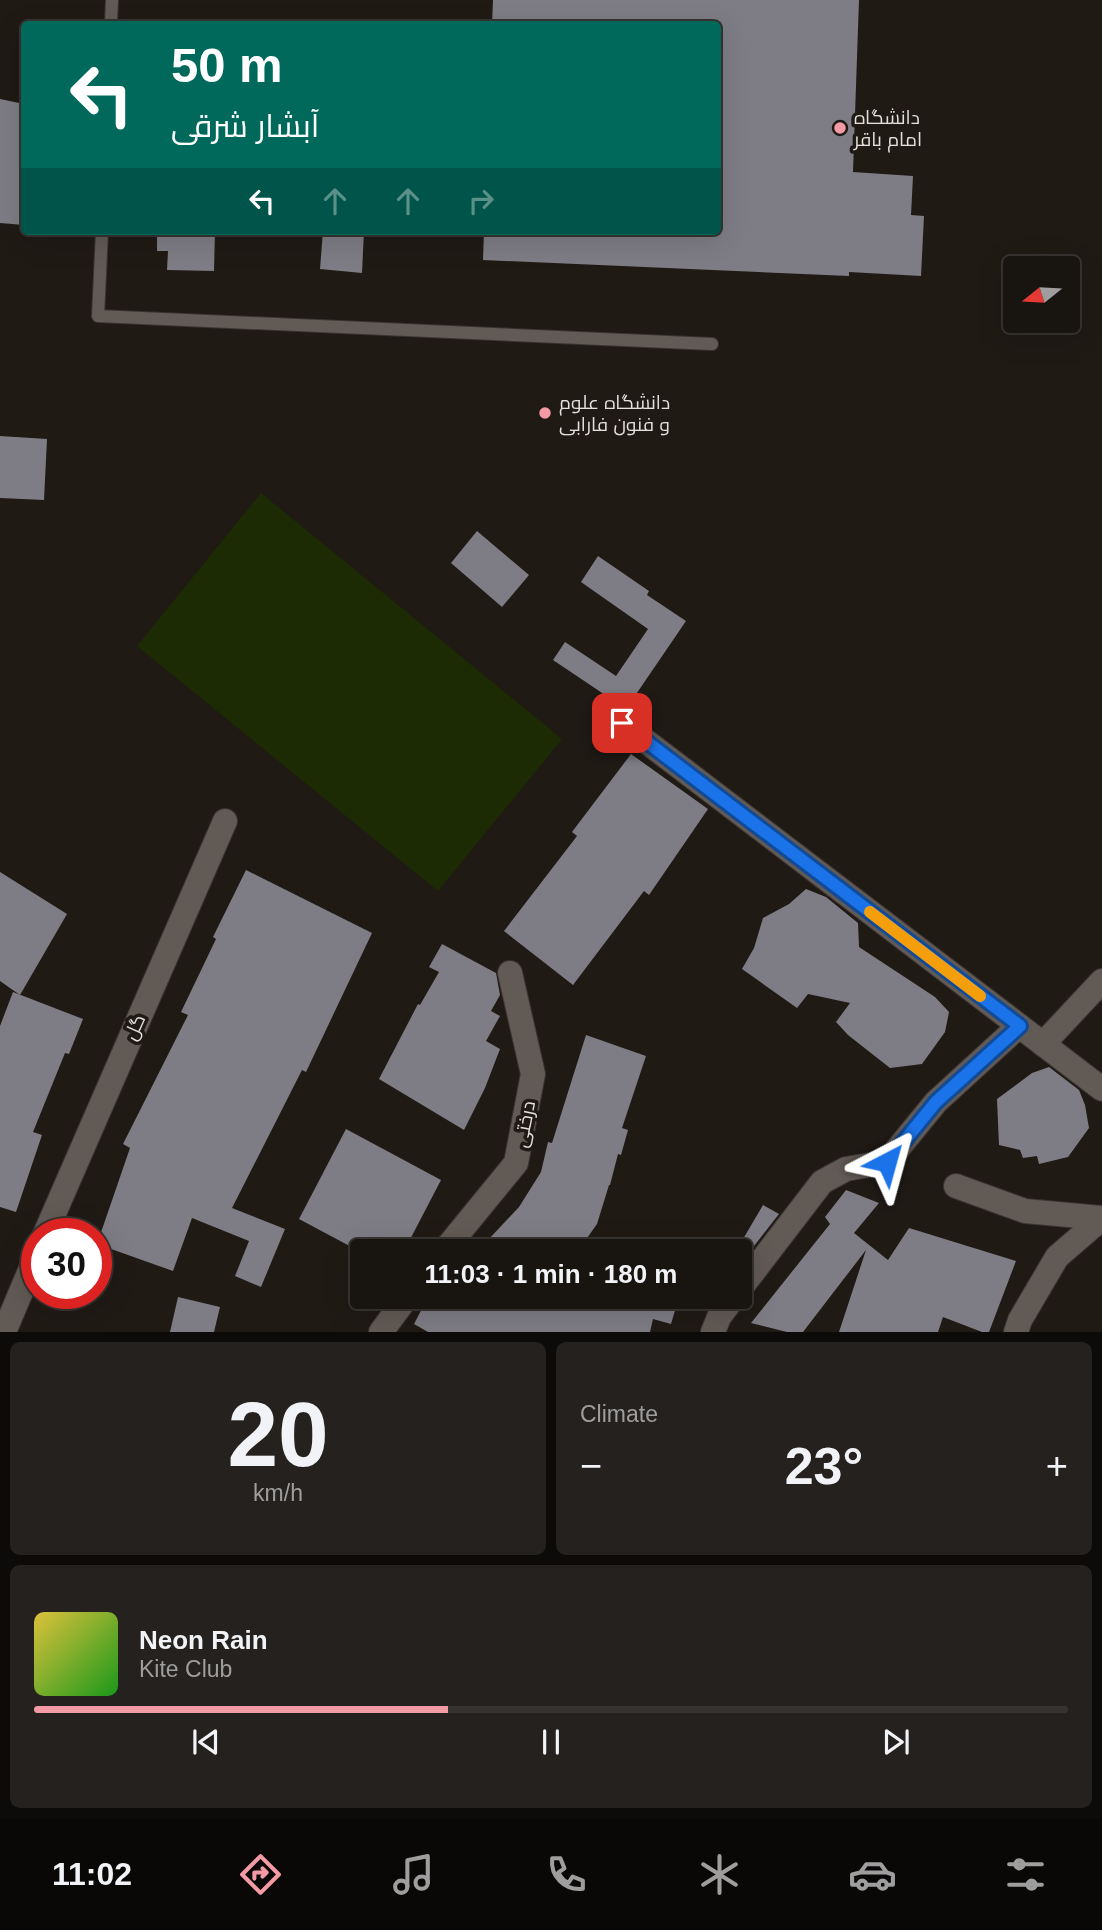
<!DOCTYPE html>
<html lang="en">
<head>
<meta charset="utf-8">
<style>
  body { margin:0; font-family:Arial,Cairo,sans-serif; background:#25211e; color:#f1f3f6; height:100vh; display:flex; flex-direction:column; font-size:26px; white-space:nowrap }
  * { box-sizing:border-box; margin:0 }
  p { font-size:23px; color:#9f9e9f }
  .icon { flex:none; width:38px; height:38px; fill:none; stroke:currentColor; stroke-width:2; stroke-linecap:round; stroke-linejoin:round }
  .map { position:relative; height:1332px; overflow:hidden }
  .drawer { display:flex; flex-direction:column; gap:10px; padding:10px; background:#0d0b09; flex:1 }
  .drawer>* { flex:none }
  .hud { position:absolute; left:21px; top:21px; width:700px; height:214px; border-radius:7px; box-shadow:0 7px 28px #0002,0 0 0 2px #363330; background:#00695c; color:#fff; overflow:hidden }
  .needle { width:46px; rotate:252deg }
  .fabs { position:absolute; left:1003px; top:256px; display:grid; gap:14px }
  .fabs a { display:grid; place-items:center; width:77px; height:77px; border-radius:7px; background:#181410; box-shadow:0 7px 28px #0002,0 0 0 2px #363330; font-size:35px }
  .speed { position:absolute; left:21px; top:1218px; display:flex; gap:14px; font-size:35px; font-weight:700; text-align:center }
  .speed>* { display:grid; place-content:center; width:91px; height:91px; border-radius:50%; background:#181410; box-shadow:0 7px 28px #0002,0 0 0 2px #363330; line-height:1 }
  .speed .limit { border:10px solid #d22; background:#fff; color:#111 }
  .pin { position:absolute; display:grid; place-items:center; width:60px; height:60px; color:#fff; margin:-30px; border-radius:14px; box-shadow:0 4px 10px #0006 }
  .me { position:absolute; width:77px; margin:-38px; rotate:39deg; stroke-linejoin:round; filter:drop-shadow(0 0 5px #0008) }
  .turn { display:flex; align-items:center; gap:24px; height:147px; padding:0 35px; font-size:32px }
  .turn .icon { width:91px; height:91px; stroke-width:2.5 }
  .turn b { display:block; font-size:49px; line-height:60px }
  .lanes { display:flex; align-items:center; height:66px; padding:0 35px; background:#0003; justify-content:center; gap:35px; direction:ltr }
  .lanes .off { opacity:.35 }
  .big { font-size:52px; font-weight:700; line-height:1.1 }
  .drawer .widget { flex:1; display:flex; flex-direction:column; justify-content:center; gap:10px; min-width:0; padding:0 24px; border-radius:10px; background:#25211e }
  .drawer .dial { align-items:center; gap:0 }
  .dial b { font-size:91px; line-height:1 }
  .song { display:flex; align-items:center; gap:21px }
  .cover { width:84px; height:84px; border-radius:10px; background:linear-gradient(135deg,hsl(50 70% 55%),hsl(120 70% 35%)) }
  .played { height:7px; border-radius:4px; background:linear-gradient(90deg,#f49aa5 40%,#363330 40%) }
  .keys { display:flex; justify-content:space-around; direction:ltr }
  .heat { display:flex; justify-content:space-between; align-items:center; font-size:38px; direction:ltr }
  .drawer .tiles { flex:1; display:grid; gap:10px; grid-template-columns:1fr 1fr }
  .widget:last-child { grid-column:span 2 }
  .trip { position:absolute; left:350px; top:1239px; width:402px; height:70px; border-radius:7px; background:#181410; box-shadow:0 7px 28px #0002,0 0 0 2px #363330; font-weight:700; line-height:70px; text-align:center }
  .tabs { display:flex; height:112px; justify-content:space-around; align-items:center; background:#0a0806; color:#9f9e9f }
  .tabs .icon { width:49px; height:49px }
  .tabs .on { color:#f49aa5 }
  .tabs b { font-size:32px; color:#f1f3f6 }
  .map>svg:first-child { display:block }
  .green { fill:#1c2b03 }
  .building { fill:#7e7c84 }
  .lines { fill:none; stroke-linecap:round; stroke-linejoin:round }
  .service-casing { stroke:#3a3533; stroke-width:14 }
  .minor-casing { stroke:#3a3533; stroke-width:26 }
  .service { stroke:#625a54; stroke-width:12 }
  .minor { stroke:#625a54; stroke-width:24 }
  .route-casing { stroke:#114b97; stroke-width:18 }
  .route { stroke:#1a73e8; stroke-width:12 }
  .slow { stroke:#f59e0b; stroke-width:12 }
  .poi-dot { fill:#f49aa5; stroke:#201a15; stroke-width:2.5 }
  .labels { text-anchor:middle; stroke-width:7; stroke-linejoin:round; paint-order:stroke }
  .poi-label { font-size:19px; fill:#e4e0dc; stroke:#201a15; text-anchor:start }
  .street-label { font-size:19px; fill:#e4e0dc; stroke:#201a15 }
</style>
</head>
<body>
<div class="map">
<svg width="1102" height="1332" viewBox="0 0 1102 1332">
  <rect width="100%" height="100%" fill="#201a15"/>
  <polygon class="green" points="261,493 562,739 438,891 137,646"/>
  <g class="building">
    <polygon points="493,0 859,0 853,172 913,176 911,215 924,216 921,276 849,272 849,276 483,260 484,231 718,231 718,24 492,24"/>
    <polygon points="0,99 24,104 24,225 0,223"/>
    <polygon points="157,231 215,231 214,271 167,270 168,251 157,251"/>
    <polygon points="323,231 364,231 362,273 320,269"/>
    <polygon points="0,436 47,439 44,500 0,498"/>
    <polygon points="477,531 529,575 502,607 451,563"/>
    <polygon points="598,556 649,591 647,595 686,621 626,709 553,660 565,642 616,676 648,629 581,582"/>
    <polygon points="631,754 708,809 649,895 644,891 573,985 504,931 577,836 572,832"/>
    <polygon points="246,870 372,933 306,1072 302,1070 232,1208 285,1229 261,1287 235,1276 249,1241 192,1218 173,1271 97,1244 130,1148 123,1144 188,1015 181,1012 216,939 213,937"/>
    <polygon points="0,872 67,914 20,995 0,981"/>
    <polygon points="806,889 826,897 858,923 859,947 935,997 949,1012 945,1032 922,1064 890,1068 848,1035 836,1022 850,1003 808,994 797,1008 742,969 754,948 763,918 789,904"/>
    <polygon points="442,944 496,973 500,995 491,1011 500,1016 486,1041 500,1049 485,1088 464,1130 379,1079 418,1004 420,1005 439,972 429,967"/>
    <polygon points="13,992 83,1019 69,1054 65,1053 33,1132 42,1135 16,1212 0,1207 0,1026"/>
    <polygon points="586,1035 646,1056 622,1128 628,1130 621,1155 618,1154 610,1185 609,1185 597,1224 578,1251 483,1251 490,1240 488,1240 519,1207 541,1172 548,1142 552,1143"/>
    <polygon points="1049,1067 1079,1090 1085,1105 1089,1128 1068,1157 1039,1164 1037,1156 1023,1158 1020,1150 999,1145 997,1099 1032,1073"/>
    <polygon points="346,1129 441,1180 404,1251 359,1251 299,1219"/>
    <polygon points="846,1190 879,1203 854,1233 888,1260 909,1228 1016,1261 989,1332 982,1332 943,1317 938,1332 839,1332 866,1250 803,1332 787,1332 751,1323 830,1224 825,1217"/>
    <polygon points="763,1205 779,1214 740,1264 740,1251 736,1251"/>
    <polygon points="178,1297 220,1307 214,1332 170,1332"/>
    <polygon points="428,1297 545,1297 544,1300 587,1311 592,1297 679,1297 671,1324 653,1319 650,1332 428,1332 414,1324"/>
  </g>
  <g class="lines">
    <defs>
      <g id="service">
        <polyline points="111,24 112,0"/>
        <polyline points="102,231 98,316 712,344"/>
      </g>
      <g id="minor">
        <polyline points="622,723 1102,1089"/>
        <polyline points="1043,1044 1102,981"/>
        <polyline points="956,1186 1025,1211 1102,1218"/>
        <polyline points="45,1234 225,821"/>
        <polyline points="444,1251 516,1163 533,1074 510,973"/>
        <polyline points="740,1289 822,1182 846,1169 887,1162 936,1102 1019,1026"/>
        <polyline points="4,1332 37,1254"/>
        <polyline points="381,1332 407,1297"/>
        <polyline points="713,1332 719,1317 734,1297"/>
        <polyline points="1016,1332 1020,1320 1057,1257 1102,1218"/>
      </g>
    </defs>
    <use href="#service" class="service-casing"/>
    <use href="#minor" class="minor-casing"/>
    <use href="#service" class="service"/>
    <use href="#minor" class="minor"/>
  </g>
  <g class="lines">
    <defs>
      <polyline id="route" points="622,723 1020,1026 936,1102 887,1162"/>
    </defs>
    <use href="#route" class="route-casing"/>
    <use href="#route" class="route"/>
    <polyline class="slow" points="870,912 980,996"/>
  </g>
  <g class="poi-dot">
    <circle cx="840" cy="128" r="7"/>
    <circle cx="545" cy="413" r="7"/>
  </g>
  <g class="labels">
    <g class="poi-label">
      <text x="854" y="124">دانشگاه<tspan x="854" dy="22">امام باقر</tspan></text>
      <text x="559" y="409">دانشگاه علوم<tspan x="559" dy="22">و فنون فارابی</tspan></text>
    </g>
    <g class="street-label">
      <text transform="translate(134 1027) rotate(-66)" y="7">گل</text>
      <text transform="translate(524 1124) rotate(-79)" y="7">درختی</text>
    </g>
  </g>
</svg>
<div class="fabs">
<a><svg class="needle" viewBox="-14 -14 28 28"><path d="M0-13l5 13h-10z" fill="#e53935"/><path d="M0 13l5-13h-10z" fill="#9f9e9f"/></svg></a>
</div>
<div class="speed"><div class="limit">30</div></div>
<div class="pin" style="left:622px;top:723px;background:#d93025"><svg class="icon" aria-label="arrive" viewBox="0 0 24 24"><path d="M6 21V4h12l-3 4 3 4H6"/></svg></div>
<svg class="me" style="left:887px;top:1162px" viewBox="-20 -20 40 40"><path d="M0-17L14 15 0 8-14 15z" fill="#1a73e8" stroke="#fff" stroke-width="4"/></svg>
<div class="trip">11:03 · 1 min · 180 m</div>
<div class="hud">
<div class="turn"><svg class="icon" aria-label="left" viewBox="0 0 24 24"><path d="M17 20v-9H6M10 6l-5 5 5 5"/></svg><div><b>50 m</b>آبشار شرقی</div></div>
<div class="lanes"><svg class="icon" aria-label="left" viewBox="0 0 24 24"><path d="M17 20v-9H6M10 6l-5 5 5 5"/></svg><svg class="icon off" aria-label="ahead" viewBox="0 0 24 24"><path d="M12 20V5M6 11l6-6 6 6"/></svg><svg class="icon off" aria-label="ahead" viewBox="0 0 24 24"><path d="M12 20V5M6 11l6-6 6 6"/></svg><svg class="icon off" aria-label="right" viewBox="0 0 24 24"><path d="M7 20v-9h11M14 6l5 5-5 5"/></svg></div>
</div>
</div>
<section class="drawer">
<div class="tiles">
<div class="widget dial"><b>20</b><p>km/h</p></div>
<div class="widget"><p>Climate</p>
<div class="heat"><a>−</a><b class="big">23°</b><a>+</a></div>
</div>
<div class="widget">
<div class="song"><i class="cover"></i><div><b>Neon Rain</b><p>Kite Club</p></div></div>
<div class="played"></div>
<div class="keys"><svg class="icon" aria-label="previous" viewBox="0 0 24 24"><path d="M18 5L8 12l10 7zM5 5v14"/></svg><svg class="icon" aria-label="pause" viewBox="0 0 24 24"><path d="M8 5v14M16 5v14"/></svg><svg class="icon" aria-label="next" viewBox="0 0 24 24"><path d="M6 5l10 7-10 7zM19 5v14"/></svg></div>
</div>
</div>
</section>
<nav class="tabs">
<b>11:02</b>
<svg class="icon on" aria-label="directions" viewBox="0 0 24 24"><path d="M12 3l9 9-9 9-9-9zM9 14v-3h6M13 9l2 2-2 2"/></svg>
<svg class="icon" aria-label="music" viewBox="0 0 24 24"><path d="M9 18V5l10-2v13"/><circle cx="6" cy="18" r="3"/><circle cx="16" cy="16" r="3"/></svg>
<svg class="icon" aria-label="phone" viewBox="0 0 24 24"><path d="M5 4h4l2 5-3 2q2 4 5 5l2-3 5 2v4C11 20 4 13 5 4z"/></svg>
<svg class="icon" aria-label="climate" viewBox="0 0 24 24"><path d="M12 3v18M4 7l16 10M4 17L20 7"/></svg>
<svg class="icon" aria-label="car" viewBox="0 0 24 24"><path d="M5 17H2v-5l4-1 3-4h7l3 4 3 1v5h-3M9 17h6M6 11h13"/><circle cx="7" cy="17" r="2"/><circle cx="17" cy="17" r="2"/></svg>
<svg class="icon" aria-label="filters" viewBox="0 0 24 24"><path d="M4 7h16M4 17h16"/><circle cx="9" cy="7" r="2"/><circle cx="15" cy="17" r="2"/></svg>
</nav>
</body>
</html>
